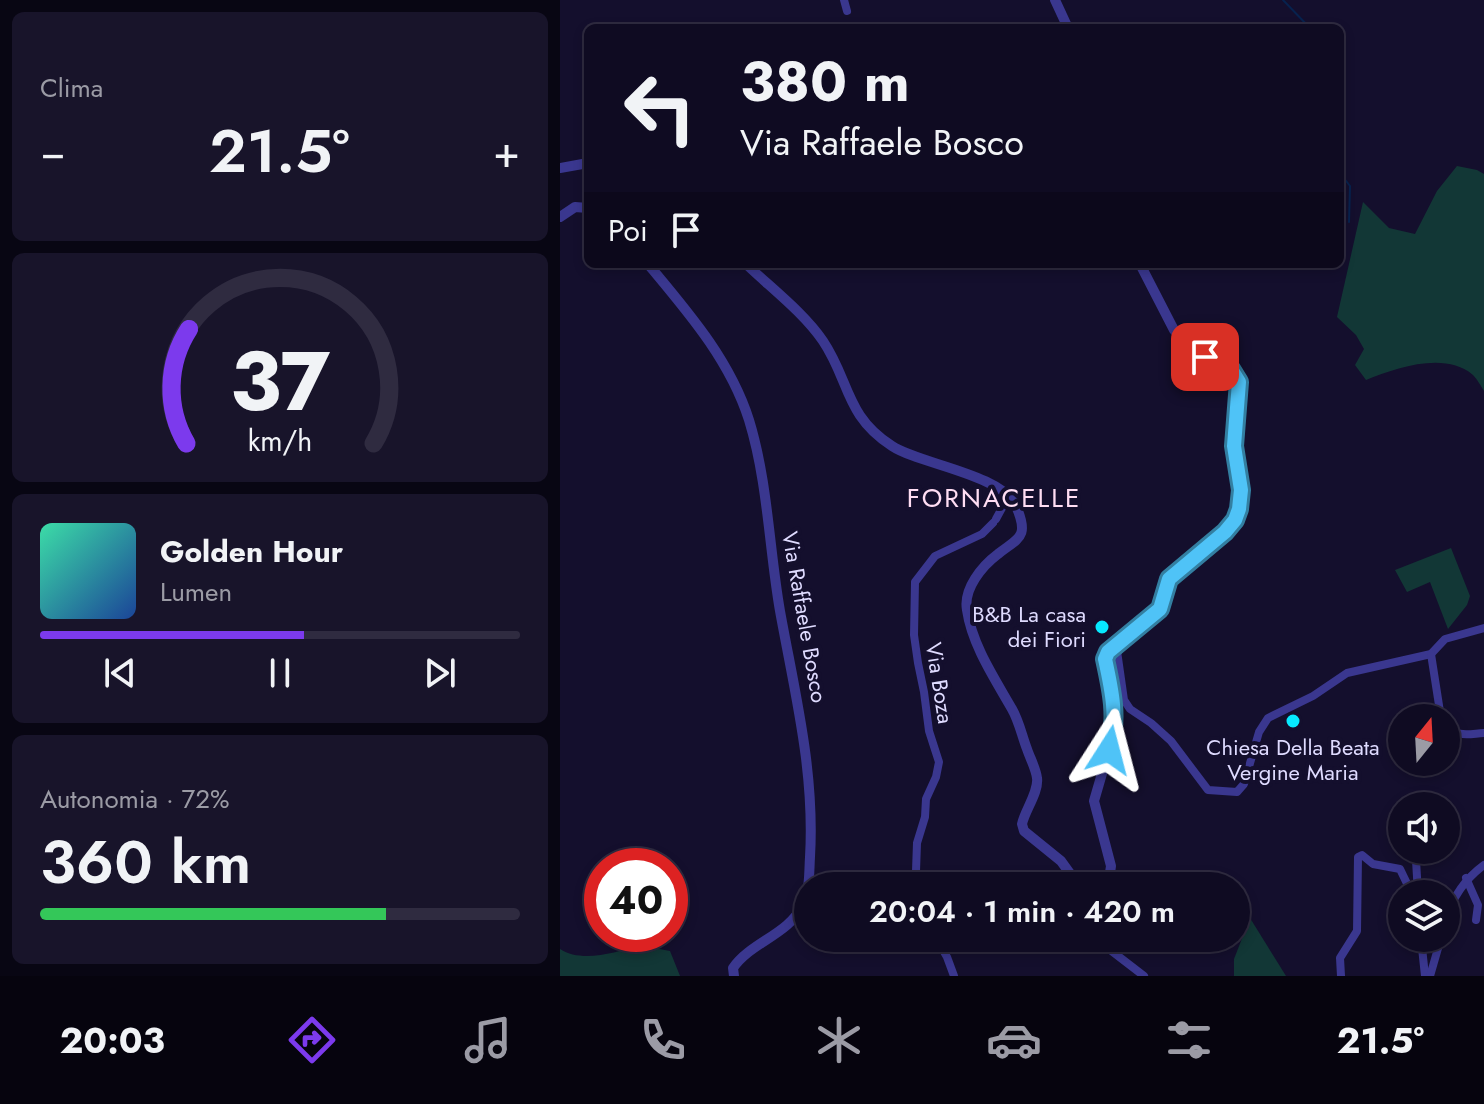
<!DOCTYPE html>
<html lang="it">
<head>
<meta charset="utf-8">
<style>
  body { margin:0; font-family:Jost,sans-serif; background:#18142a; color:#f1f3f6; height:100vh; display:flex; flex-direction:column; font-size:30px; white-space:nowrap }
  * { box-sizing:border-box; margin:0 }
  p { font-size:26px; color:#9b9ba5 }
  .icon { flex:none; width:44px; height:44px; fill:none; stroke:currentColor; stroke-width:2; stroke-linecap:round; stroke-linejoin:round }
  .map { position:relative; flex:1; overflow:hidden }
  .panel { display:flex; flex-direction:column; gap:12px; padding:12px; background:#080613; width:560px }
  .panel>* { flex:none }
  .guide { position:absolute; left:24px; top:24px; width:760px; height:244px; border-radius:12px; box-shadow:0 4px 12px #0003,0 0 0 2px #2f2b40; background:#0f0b22; color:#f1f3f6; overflow:hidden }
  .needle { width:52px; rotate:18deg }
  .controls { position:absolute; left:828px; top:704px; display:grid; gap:16px }
  .controls a { display:grid; place-items:center; width:72px; height:72px; border-radius:50%; background:#0f0b22; box-shadow:0 4px 12px #0003,0 0 0 2px #2f2b40; font-size:40px }
  .speed { position:absolute; left:24px; top:848px; display:flex; gap:16px; font-size:40px; font-weight:700; text-align:center }
  .speed>* { display:grid; place-content:center; width:104px; height:104px; border-radius:50%; background:#0f0b22; box-shadow:0 4px 12px #0003,0 0 0 2px #2f2b40; line-height:1 }
  .speed .limit { border:12px solid #d22; background:#fff; color:#111 }
  .pin { position:absolute; display:grid; place-items:center; width:68px; height:68px; color:#fff; margin:-34px; border-radius:16px; box-shadow:0 4px 12px #0006 }
  .me { position:absolute; width:88px; margin:-44px; rotate:9deg; stroke-linejoin:round; filter:drop-shadow(0 0 6px #0008) }
  .turn { display:flex; align-items:center; gap:28px; height:168px; padding:0 24px; font-size:36px }
  .turn .icon { width:104px; height:104px; stroke-width:2.5 }
  .turn b { display:block; font-size:56px; line-height:68px }
  .then { display:flex; align-items:center; height:76px; padding:0 24px; background:#0003; gap:16px; font-size:30px }
  .big { font-size:60px; font-weight:600; line-height:1.1 }
  .panel .tile { flex:1; display:flex; flex-direction:column; justify-content:center; gap:12px; min-width:0; padding:0 28px; border-radius:12px; background:#18142a }
  .panel .dial { align-items:center; gap:0 }
  .dial svg { height:208px; overflow:visible; fill:none; stroke:#2f2b40; stroke-width:7; stroke-linecap:round; text-anchor:middle }
  .dial text { fill:#f1f3f6; stroke:none }
  .song { display:flex; align-items:center; gap:24px }
  .cover { width:96px; height:96px; border-radius:12px; background:linear-gradient(135deg,hsl(160 70% 55%),hsl(220 70% 35%)) }
  .played { height:8px; border-radius:4px; background:linear-gradient(90deg,#7c3aed 55%,#2f2b40 55%) }
  .keys { display:flex; justify-content:space-around; direction:ltr }
  .heat { display:flex; justify-content:space-between; align-items:center; font-size:44px; direction:ltr }
  .charge { height:12px; border-radius:6px; background:linear-gradient(90deg,#34c759 72%,#2f2b40 0) }
  .trip { position:absolute; left:234px; top:872px; width:456px; height:80px; border-radius:40px; background:#0f0b22; box-shadow:0 4px 12px #0003,0 0 0 2px #2f2b40; font-weight:600; line-height:80px; text-align:center }
  .menu { display:flex; height:128px; justify-content:space-around; align-items:center; background:#06040e; color:#9b9ba5 }
  .menu .icon { width:56px; height:56px }
  .menu .current { color:#7c3aed }
  .menu b { font-size:36px; color:#f1f3f6 }
  main { display:flex; flex:1; min-height:0 }
  .map>svg:first-child { display:block }
  .green { fill:#123736 }
  .lines { fill:none; stroke-linecap:round; stroke-linejoin:round }
  .stream { stroke:#07224e; stroke-width:2 }
  .minor { stroke:#3a378f; stroke-width:8 }
  .tertiary { stroke:#3a378f; stroke-width:10 }
  .route-casing { stroke:#337fa1; stroke-width:20 }
  .route { stroke:#4fc3f7; stroke-width:14 }
  .poi-dot { fill:#07e9ff; stroke:#140f2d; stroke-width:3 }
  .labels { text-anchor:middle; stroke-width:8; stroke-linejoin:round; paint-order:stroke }
  .poi-label { font-size:22px; fill:#dfdbff; stroke:#140f2d; text-anchor:end }
  .street-label { font-size:22px; fill:#dfdbff; stroke:#140f2d }
  .quarter-label { font-size:26px; letter-spacing:2px; fill:#ffddf3; stroke:#140f2d }
</style>
</head>
<body>
<main>
<section class="panel">
<div class="tile"><p>Clima</p>
<div class="heat"><a>−</a><b class="big">21.5°</b><a>+</a></div>
</div>
<div class="tile dial"><svg viewBox="0 0 100 80">
<path d="M14 69A42 42 0 1 1 86 69"/>
<path d="M14 69A42 42 0 0 1 15 25" stroke="#7c3aed"/>
<text x="50" y="56" font-size="32" font-weight="700">37</text>
<text x="50" y="72" font-size="11">km/h</text>
</svg></div>
<div class="tile">
<div class="song"><i class="cover"></i><div><b>Golden Hour</b><p>Lumen</p></div></div>
<div class="played"></div>
<div class="keys"><svg class="icon" aria-label="previous" viewBox="0 0 24 24"><path d="M18 5L8 12l10 7zM5 5v14"/></svg><svg class="icon" aria-label="pause" viewBox="0 0 24 24"><path d="M8 5v14M16 5v14"/></svg><svg class="icon" aria-label="next" viewBox="0 0 24 24"><path d="M6 5l10 7-10 7zM19 5v14"/></svg></div>
</div>
<div class="tile"><p>Autonomia · 72%</p><b class="big">360 km</b><div class="charge"></div></div>
</section>
<div class="map">
<svg width="924" height="976" viewBox="0 0 924 976">
  <rect width="100%" height="100%" fill="#140f2d"/>
  <g class="green">
    <path d="M897,166l20,4 7,4v217c-3,-5 -7,-12 -11,-16 -28,-24 -77,-7 -107,5l-11,-15 9,-16 -8,-14 -19,-18 26,-115 26,26 26,6 22,-43z"/>
    <polygon points="891,548 910,596 907,605 888,629 870,582 847,592 835,570"/>
    <polygon points="690,918 726,976 674,976 674,959"/>
    <path d="M78,945l32,6 10,25h-120v-27c21,14 56,4 78,-4z"/>
  </g>
  <g class="lines">
    <g class="stream">
      <polyline points="723,0 750,28"/>
      <polyline points="780,173 790,186 789,222"/>
    </g>
    <g class="minor">
      <polyline points="284,0 287,11"/>
      <polyline points="436,519 448,497"/>
      <polyline points="556,644 564,700 570,709 591,723 611,741 648,790 677,792 684,784 699,732 708,718 753,696 787,673 871,654 885,639 924,628"/>
      <polyline points="871,654 881,718"/>
      <path d="M886,724c11,14 21,10 38,9"/>
      <polyline points="906,878 918,905 916,920"/>
      <polyline points="352,886 356,871 357,843 365,817 366,799 376,777 379,762 369,731 364,692 358,663 354,635 355,582 375,556 422,534 433,523"/>
      <polyline points="858,894 856,860 859,850"/>
      <path d="M886,919c7,-23 19,-40 38,-54"/>
      <polyline points="376,938 387,957 394,976"/>
      <polyline points="548,938 549,949 584,976"/>
      <polyline points="861,938 865,976"/>
      <polyline points="781,976 780,958 797,931 798,857 802,855 813,864 840,869 852,894"/>
      <polyline points="870,976 881,938"/>
    </g>
    <g class="tertiary">
      <polyline points="495,0 508,28"/>
      <polyline points="0,168 28,163"/>
      <polyline points="0,217 15,207 28,208"/>
      <path d="M88,264c40,48 82,96 101,156 19,62 20,128 31,191 15,83 35,161 30,246 -1,15 0,34 -7,48 -15,30 -52,37 -70,63l1,8"/>
      <path d="M186,264c25,24 57,48 77,77 27,40 22,75 69,105 27,18 109,28 124,60 14,32 2,32 -18,48 -16,12 -35,35 -31,56 5,35 28,69 45,99 7,12 10,27 15,40 3,9 9,20 10,29 2,14 -12,32 -15,46l2,7 37,30 18,25"/>
      <polyline points="548,886 551,866 534,801 555,729 555,707 545,659 548,652 560,641 600,609 609,579 675,520 681,490 674,446 679,382 671,369 631,349 614,330 580,264"/>
    </g>
  </g>
  <g class="lines">
    <defs>
      <path id="route" d="M549,750c9,-32 3,-59 -4,-91l3,-7 52,-43 9,-30 56,-47 10,-12 4,-11 2,-19 -7,-44 5,-64 -8,-13 -26,-12"/>
    </defs>
    <use href="#route" class="route-casing"/>
    <use href="#route" class="route"/>
  </g>
  <g class="poi-dot">
    <circle cx="542" cy="627" r="8"/>
    <circle cx="733" cy="721" r="8"/>
  </g>
  <g class="labels">
    <g class="poi-label">
      <text x="526" y="622">B&amp;B La casa<tspan x="526" dy="25">dei Fiori</tspan></text>
      <text x="733" y="755" text-anchor="middle">Chiesa Della Beata<tspan x="733" dy="25">Vergine Maria</tspan></text>
    </g>
    <g class="street-label">
      <text transform="translate(245 617) rotate(80)" y="8">Via Raffaele Bosco</text>
      <text transform="translate(380 683) rotate(81)" y="8">Via Boza</text>
    </g>
    <g class="quarter-label">
      <text x="434" y="507">FORNACELLE</text>
    </g>
  </g>
</svg>
<div class="controls">
<a><svg class="needle" viewBox="-14 -14 28 28"><path d="M0-13l5 13h-10z" fill="#e53935"/><path d="M0 13l5-13h-10z" fill="#9b9ba5"/></svg></a>
<a><svg class="icon" aria-label="sound" viewBox="0 0 24 24"><path d="M4 9h4l5-4v14l-5-4H4zM17 9q2 3 0 6"/></svg></a>
<a><svg class="icon" aria-label="layers" viewBox="0 0 24 24"><path d="M12 4l9 5-9 5-9-5zM3 14l9 5 9-5"/></svg></a>
</div>
<div class="speed"><div class="limit">40</div></div>
<div class="pin" style="left:645px;top:357px;background:#d93025"><svg class="icon" aria-label="arrive" viewBox="0 0 24 24"><path d="M6 21V4h12l-3 4 3 4H6"/></svg></div>
<svg class="me" style="left:549px;top:750px" viewBox="-20 -20 40 40"><path d="M0-17L14 15 0 8-14 15z" fill="#4fc3f7" stroke="#fff" stroke-width="4"/></svg>
<div class="trip">20:04 · 1 min · 420 m</div>
<div class="guide">
<div class="turn"><svg class="icon" aria-label="left" viewBox="0 0 24 24"><path d="M17 20v-9H6M10 6l-5 5 5 5"/></svg><div><b>380 m</b>Via Raffaele Bosco</div></div>
<div class="then">Poi<svg class="icon" aria-label="arrive" viewBox="0 0 24 24"><path d="M6 21V4h12l-3 4 3 4H6"/></svg></div>
</div>
</div>
</main>
<nav class="menu">
<b>20:03</b>
<svg class="icon current" aria-label="directions" viewBox="0 0 24 24"><path d="M12 3l9 9-9 9-9-9zM9 14v-3h6M13 9l2 2-2 2"/></svg>
<svg class="icon" aria-label="music" viewBox="0 0 24 24"><path d="M9 18V5l10-2v13"/><circle cx="6" cy="18" r="3"/><circle cx="16" cy="16" r="3"/></svg>
<svg class="icon" aria-label="phone" viewBox="0 0 24 24"><path d="M5 4h4l2 5-3 2q2 4 5 5l2-3 5 2v4C11 20 4 13 5 4z"/></svg>
<svg class="icon" aria-label="climate" viewBox="0 0 24 24"><path d="M12 3v18M4 7l16 10M4 17L20 7"/></svg>
<svg class="icon" aria-label="car" viewBox="0 0 24 24"><path d="M5 17H2v-5l4-1 3-4h7l3 4 3 1v5h-3M9 17h6M6 11h13"/><circle cx="7" cy="17" r="2"/><circle cx="17" cy="17" r="2"/></svg>
<svg class="icon" aria-label="filters" viewBox="0 0 24 24"><path d="M4 7h16M4 17h16"/><circle cx="9" cy="7" r="2"/><circle cx="15" cy="17" r="2"/></svg>
<b>21.5°</b>
</nav>
</body>
</html>
